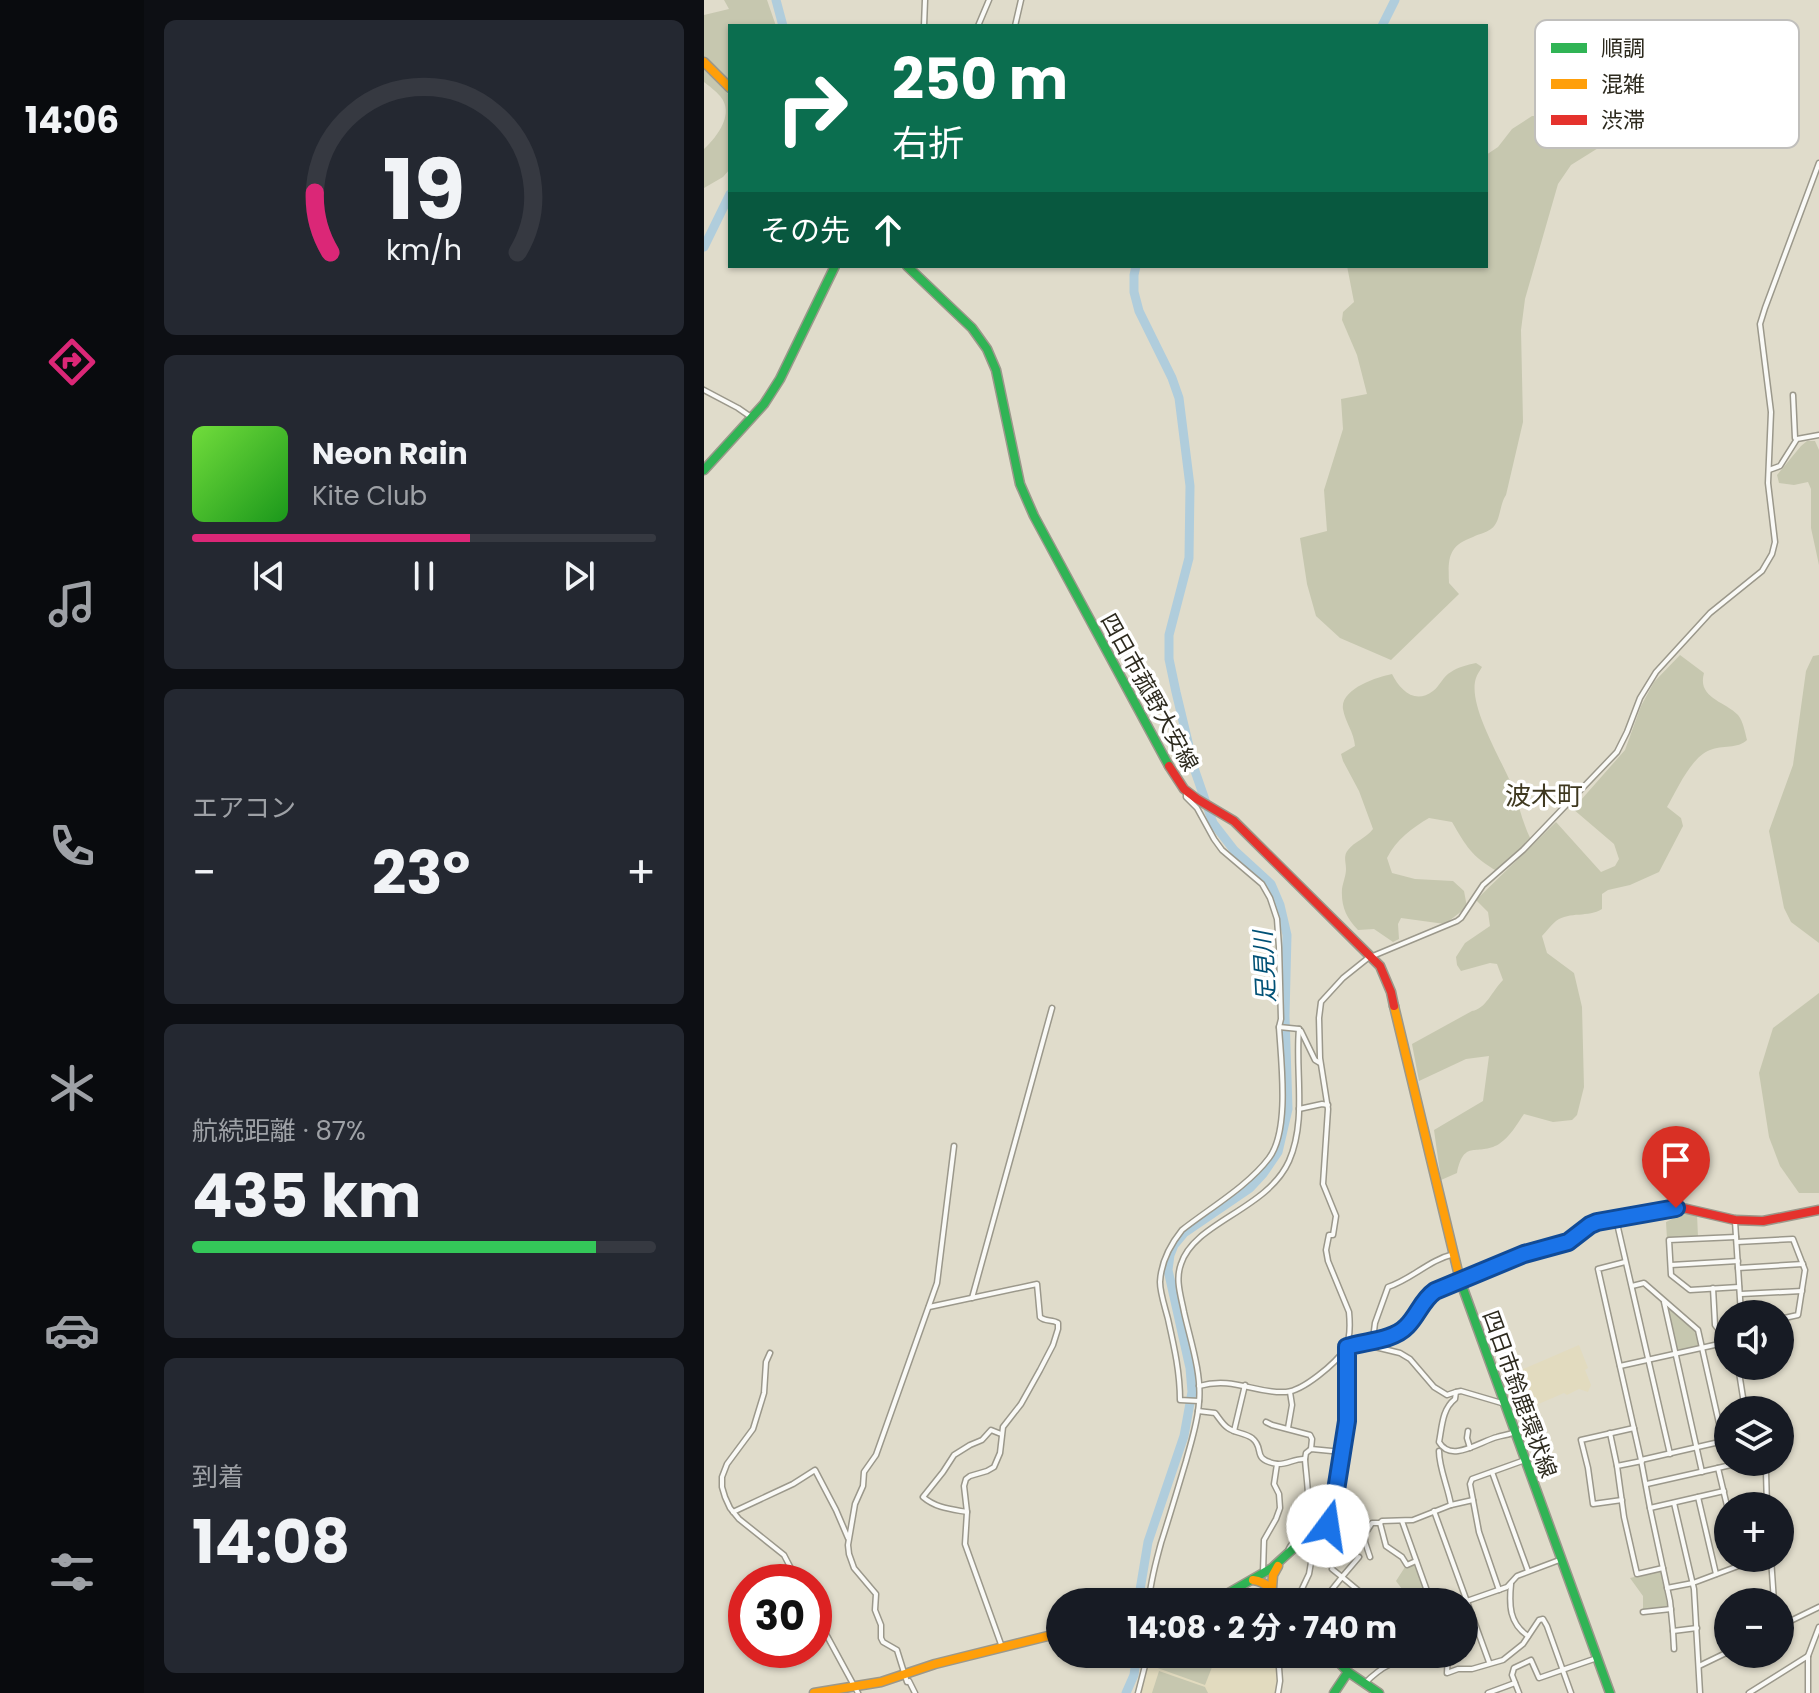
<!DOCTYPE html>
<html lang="ja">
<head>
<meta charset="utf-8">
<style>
  body { margin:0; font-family:Poppins,"Noto Sans JP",sans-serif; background:#242831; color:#f1f3f6; height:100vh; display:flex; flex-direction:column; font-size:30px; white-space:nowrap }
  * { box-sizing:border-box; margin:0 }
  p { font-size:26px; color:#9ea1a6 }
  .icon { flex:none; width:44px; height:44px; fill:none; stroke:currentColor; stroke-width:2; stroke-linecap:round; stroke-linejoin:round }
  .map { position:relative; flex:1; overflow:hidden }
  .details { display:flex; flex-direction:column; gap:20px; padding:20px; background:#0d0f14; width:560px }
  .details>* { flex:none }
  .top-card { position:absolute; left:24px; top:24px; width:760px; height:244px; border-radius:0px; box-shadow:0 2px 6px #0004; background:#0b6e4f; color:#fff; overflow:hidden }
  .fabs { position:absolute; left:1010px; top:1300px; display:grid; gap:16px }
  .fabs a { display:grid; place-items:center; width:80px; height:80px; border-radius:50%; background:#171b24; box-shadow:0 2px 6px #0004; font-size:40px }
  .speed { position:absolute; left:24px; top:1564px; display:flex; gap:16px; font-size:40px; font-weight:700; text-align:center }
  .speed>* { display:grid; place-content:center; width:104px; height:104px; border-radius:50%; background:#171b24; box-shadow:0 2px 6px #0004; line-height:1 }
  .speed .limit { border:12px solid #d22; background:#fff; color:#111 }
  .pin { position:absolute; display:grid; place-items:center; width:68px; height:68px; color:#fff; margin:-82px -34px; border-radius:50% 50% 50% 0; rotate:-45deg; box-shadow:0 0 8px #0007 }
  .pin .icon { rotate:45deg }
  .me { position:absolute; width:88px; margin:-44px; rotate:14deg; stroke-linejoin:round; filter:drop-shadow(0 0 6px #0008) }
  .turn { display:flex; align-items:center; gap:28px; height:168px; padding:0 32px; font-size:36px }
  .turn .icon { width:104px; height:104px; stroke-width:2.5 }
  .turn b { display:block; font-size:56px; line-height:68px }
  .then { display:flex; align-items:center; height:76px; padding:0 32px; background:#0003; gap:16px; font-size:30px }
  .big { font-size:60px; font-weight:700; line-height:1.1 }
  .details .tile { flex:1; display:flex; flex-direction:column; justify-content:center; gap:12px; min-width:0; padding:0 28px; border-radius:12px; background:#242831 }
  .details .dial { align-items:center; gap:0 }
  .dial svg { height:208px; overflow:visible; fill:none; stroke:#363941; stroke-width:7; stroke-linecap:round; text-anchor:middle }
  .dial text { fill:#f1f3f6; stroke:none }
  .song { display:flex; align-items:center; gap:24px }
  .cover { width:96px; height:96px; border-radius:12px; background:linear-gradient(135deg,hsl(100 70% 55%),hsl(120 70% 35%)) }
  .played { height:8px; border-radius:4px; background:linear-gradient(90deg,#db2777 60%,#363941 60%) }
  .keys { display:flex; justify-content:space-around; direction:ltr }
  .heat { display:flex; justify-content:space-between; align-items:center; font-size:44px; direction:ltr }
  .charge { height:12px; border-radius:6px; background:linear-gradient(90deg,#34c759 87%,#363941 0) }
  .trip { position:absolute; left:342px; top:1588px; width:432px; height:80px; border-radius:40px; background:#171b24; box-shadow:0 2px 6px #0004; font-weight:700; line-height:80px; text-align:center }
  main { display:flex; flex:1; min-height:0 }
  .tab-bar { display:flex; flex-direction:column; width:144px; justify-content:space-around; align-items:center; background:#090b0e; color:#9ea1a6 }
  .tab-bar .icon { width:56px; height:56px }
  .tab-bar .active { color:#db2777 }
  .tab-bar b { font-size:36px; color:#f1f3f6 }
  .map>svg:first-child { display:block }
  .built { fill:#e2dbbf }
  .green { fill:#c6c7af }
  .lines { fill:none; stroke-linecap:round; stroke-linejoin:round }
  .river { stroke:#b0cddc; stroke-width:9 }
  .street-casing { stroke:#9b988b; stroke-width:7 }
  .fast-casing { stroke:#9b988b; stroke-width:11 }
  .slow-casing { stroke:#9b988b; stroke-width:11 }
  .jam-casing { stroke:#9b988b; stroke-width:11 }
  .street { stroke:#fafaf7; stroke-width:4 }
  .fast { stroke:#30b455; stroke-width:8 }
  .slow { stroke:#ff9f0a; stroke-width:8 }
  .jam { stroke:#e5322d; stroke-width:8 }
  .route-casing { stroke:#114b97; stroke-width:20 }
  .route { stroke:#1a73e8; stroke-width:14 }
  .labels { text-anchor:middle; stroke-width:7; stroke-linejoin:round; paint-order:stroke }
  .street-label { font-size:22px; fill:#2d2a1e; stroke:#fff }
  .water-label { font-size:24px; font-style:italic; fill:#005176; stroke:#fff }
  .quarter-label { font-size:26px; fill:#3f3920; stroke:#fff }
  .key { fill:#fff; stroke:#c0bfbc; stroke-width:2 }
  .key-label { font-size:22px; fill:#2d2a1e }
</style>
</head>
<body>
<main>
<nav class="tab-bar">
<b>14:06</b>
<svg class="icon active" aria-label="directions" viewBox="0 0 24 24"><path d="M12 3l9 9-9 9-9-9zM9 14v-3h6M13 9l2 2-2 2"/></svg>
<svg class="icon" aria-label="music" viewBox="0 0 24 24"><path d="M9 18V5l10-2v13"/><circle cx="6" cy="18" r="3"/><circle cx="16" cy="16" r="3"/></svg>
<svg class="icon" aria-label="phone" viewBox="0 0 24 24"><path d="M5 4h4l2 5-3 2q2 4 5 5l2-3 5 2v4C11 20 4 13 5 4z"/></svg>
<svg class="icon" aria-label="climate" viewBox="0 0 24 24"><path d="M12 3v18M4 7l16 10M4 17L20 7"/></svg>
<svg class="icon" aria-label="car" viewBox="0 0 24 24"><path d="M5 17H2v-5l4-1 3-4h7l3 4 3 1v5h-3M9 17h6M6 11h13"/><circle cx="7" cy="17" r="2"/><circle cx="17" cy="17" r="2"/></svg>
<svg class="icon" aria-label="filters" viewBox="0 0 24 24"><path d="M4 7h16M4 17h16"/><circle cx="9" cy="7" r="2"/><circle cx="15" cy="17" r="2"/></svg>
</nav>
<section class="details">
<div class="tile dial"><svg viewBox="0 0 100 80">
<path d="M14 69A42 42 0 1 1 86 69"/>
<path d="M14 69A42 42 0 0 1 8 46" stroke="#db2777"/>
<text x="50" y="56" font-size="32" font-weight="700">19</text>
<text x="50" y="72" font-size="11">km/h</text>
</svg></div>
<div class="tile">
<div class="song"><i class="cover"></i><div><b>Neon Rain</b><p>Kite Club</p></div></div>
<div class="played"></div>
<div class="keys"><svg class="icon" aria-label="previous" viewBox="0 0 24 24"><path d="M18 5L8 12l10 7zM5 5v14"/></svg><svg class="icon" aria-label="pause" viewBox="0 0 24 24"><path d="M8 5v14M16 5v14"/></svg><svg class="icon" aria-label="next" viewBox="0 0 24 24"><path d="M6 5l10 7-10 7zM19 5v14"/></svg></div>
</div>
<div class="tile"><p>エアコン</p>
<div class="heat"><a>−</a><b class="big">23°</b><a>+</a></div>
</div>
<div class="tile"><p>航続距離 · 87%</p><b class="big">435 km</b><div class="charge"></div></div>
<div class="tile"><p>到着</p><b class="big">14:08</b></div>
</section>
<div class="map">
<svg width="1115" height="1693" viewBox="0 0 1115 1693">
  <rect width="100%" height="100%" fill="#e0dccb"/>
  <g class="built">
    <polygon points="875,1345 884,1368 881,1370 887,1385 884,1392 875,1389 863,1395 860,1393 809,1415 796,1379"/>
    <polygon points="446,1654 570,1654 574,1681 572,1693 435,1693"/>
  </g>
  <g class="green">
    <polygon points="20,0 63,0 72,26 26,26 26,83 0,57 0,15 25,9"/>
    <path d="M0,69l26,27v73l-7,8 -19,11v-39c14,-13 31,-36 16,-53 -4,-5 -11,-10 -16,-14z"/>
    <path d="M828,116h23l37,9 16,1 2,7 -7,12 -32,20 -13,19 -33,115 -4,31 2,92 -17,73c-7,10 -5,27 -15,34 -5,4 -13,5 -18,8 -25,9 -25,21 -24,46l10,11 -68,66 -51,-22 -24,-22 -9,-32 -7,-46 27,-7 -3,-41 19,-61 -2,-30 26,-5 -10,-39 -15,-35 1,-8 11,-10 -7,-36h139v-111l12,-8 14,-18z"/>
    <polygon points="1103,441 1111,441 1115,450 1115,565 1107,528 1107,489 1104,482 1090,485 1075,483 1073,475 1097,446"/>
    <path d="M976,655l24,18c-7,25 20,28 34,42 5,6 7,17 9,25 -9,9 -25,5 -37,10 -19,7 -33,40 -43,57l14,11 2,8 -24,46 -29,13 -22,5 -6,4v15c-14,9 -32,2 -46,12 -5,4 -10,11 -14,15l5,17 27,20 8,34 2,80 -7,28 -5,5 -19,2 -29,-8c-7,10 -14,23 -25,30 -22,13 -35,-6 -42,29l-16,7 -7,-50 49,-29 6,-45 -23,3 -47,22 -7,-37 60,-33c14,-2 20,-20 31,-31l-6,-16 -7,-1 -29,8 -4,-6 -1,-8 9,-14 25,-17 -2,-14 -12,-12 80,-78 45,50 14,-6 4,-7 -5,-15 -41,-35 52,-59 16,-44 13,-24z"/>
    <polygon points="1115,655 1115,943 1087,922 1080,908 1065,831 1089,765 1102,671 1109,656"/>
    <path d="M772,663l6,4c-2,4 -5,7 -6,11 -9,27 26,82 36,108 7,18 10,36 19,54l-34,31c-25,-14 -31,-25 -45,-49l-23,-4c-17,10 -33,22 -42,40l5,15 23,6 38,2 11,10 3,16 -22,17 -44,-6 -3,6 1,15 -6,3 -19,-13 -16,1c-12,-12 -17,-24 -16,-41 1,-7 4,-13 4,-20 0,-7 -3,-13 2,-19 6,-8 18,-12 25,-21l-14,-38 -16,-30 -2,-7 14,-8c-1,-14 -10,-24 -12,-37 -3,-20 34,-32 49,-35 8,16 23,31 41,17 7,-5 10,-15 18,-19 7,-5 16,-7 25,-9z"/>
    <polygon points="1115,993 1115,1193 1095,1193 1076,1166 1065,1137 1055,1073 1069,1028"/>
    <polygon points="974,1212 993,1214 994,1237 963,1239 962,1222 974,1216"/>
    <polygon points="966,1309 991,1331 995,1345 993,1347 973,1350 964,1310"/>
    <polygon points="709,1564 711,1566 725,1602 713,1602 711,1596 696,1596 698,1589 692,1581 701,1567"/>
    <polygon points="956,1571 957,1573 964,1608 939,1611 939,1596 926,1578"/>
    <polygon points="451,1654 491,1654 510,1662 501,1685 448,1666"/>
    <polygon points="455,1671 501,1687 504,1693 448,1693"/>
  </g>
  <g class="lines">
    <g class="river">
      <polyline points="72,0 79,26"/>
      <polyline points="678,26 691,0"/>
      <polyline points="0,247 26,194"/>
      <polyline points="432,266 430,275 430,292 435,311 468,378 475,398 486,486 485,558 465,635 465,659 472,692 491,771 509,823 530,850 567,884 576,905 583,935 581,1016 584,1109 574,1152 559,1174 546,1188 480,1233 470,1245 466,1255 464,1270 486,1368 488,1392 480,1436 444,1542 434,1602"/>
      <polyline points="422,1693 430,1675 433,1654"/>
    </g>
    <defs>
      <g id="street">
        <polyline points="220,26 221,0"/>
        <polyline points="274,26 285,0"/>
        <polyline points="311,26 317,0"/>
        <polyline points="0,390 34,408 47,417"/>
        <polyline points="1089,395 1091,438"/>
        <polyline points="1065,470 1076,466 1093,439 1115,435"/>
        <path d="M482,793v4l11,11 17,31 8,11 40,34 8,14 7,21 2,28 2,72 -2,8c2,34 11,103 -10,131 -21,28 -59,50 -87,72 -12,15 -21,32 -22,52 0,11 5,25 8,37 6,27 12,53 12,81l19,1"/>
        <polyline points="575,1027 595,1029"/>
        <polyline points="597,1031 611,1060 616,1063"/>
        <polyline points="595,1109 618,1104 624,1105"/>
        <polyline points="912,1219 966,1454"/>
        <polyline points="1031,1221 1037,1314"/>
        <polyline points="1032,1237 965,1240 967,1275 986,1290 1035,1287"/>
        <polyline points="1033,1242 1089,1239 1101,1270 1094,1315 1076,1319"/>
        <polyline points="921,1262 894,1269 937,1460 946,1508 966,1601 969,1631 993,1628"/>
        <polyline points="967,1265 1034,1261"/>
        <polyline points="1034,1268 1099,1264"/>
        <polyline points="928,1286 940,1283 994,1330 1019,1441"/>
        <polyline points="1009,1288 1011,1325 1023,1341"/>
        <polyline points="1037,1294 1098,1291"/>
        <polyline points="268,1298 348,1008"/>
        <polyline points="960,1302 998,1472"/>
        <path d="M225,1307l108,-23 3,33c5,5 12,2 18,6v6l-5,16 -13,25 -19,34 -18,23 -3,26 -6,14 -7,4 -17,5 -4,3 -2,7 3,26 -2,32 37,103"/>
        <path d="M669,1339l2,-16 13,-36c24,-8 41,-27 66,-33"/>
        <polyline points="644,1352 667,1346 696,1353 706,1359 730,1387 743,1395 752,1392"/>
        <polyline points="66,1353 62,1362 60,1393 49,1429 23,1464 18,1477 18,1487 21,1497 26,1508 35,1519 80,1555 94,1582"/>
        <polyline points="916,1366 1024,1342"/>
        <polyline points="1034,1366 1041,1410"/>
        <path d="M495,1386c35,-10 56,8 87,6 17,-1 50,-29 59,-43 6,-10 5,-26 4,-37l-21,-51 -2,-11 3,-15h4l3,-19 -13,-32 5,-75 -8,-51 -1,-40 2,-16 22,-24 25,-20 89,-37 4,-3 22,-33 40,-35 94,-98 10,-20 13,-34 16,-26 54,-59 52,-42 10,-17 3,-12 -7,-59 3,-71 -11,-88 5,-16 54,-145"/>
        <path d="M801,1404l-44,-13 -5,1 -1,7c-13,10 -13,28 -16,43 12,21 40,0 58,-5 6,-2 12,-2 18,-5"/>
        <path d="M494,1411l17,2c4,5 8,12 13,15 7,5 17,5 24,10 14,11 -2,21 25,26l-3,20 5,10 1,14 -4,11 -12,21 -1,32"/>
        <polyline points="562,1422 568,1425 606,1435 608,1439 607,1449"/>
        <polyline points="584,1428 588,1405 586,1392"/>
        <polyline points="530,1431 541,1385"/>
        <polyline points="764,1431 763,1438 766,1448"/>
        <polyline points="906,1433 913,1466"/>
        <path d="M735,1451c0,17 9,36 12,54"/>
        <polyline points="937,1460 1024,1440"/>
        <polyline points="938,1461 913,1466 920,1517 933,1574 959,1568"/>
        <polyline points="1057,1462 1062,1472 1063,1506"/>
        <path d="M573,1464c10,1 18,-6 28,-5"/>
        <polyline points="788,1472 824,1571"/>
        <polyline points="943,1484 1014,1468"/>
        <polyline points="994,1497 1012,1574"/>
        <polyline points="918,1500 889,1504 884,1468 877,1440 930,1428"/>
        <polyline points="970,1503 990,1589 996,1693"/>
        <polyline points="946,1508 1020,1491"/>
        <polyline points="1024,1510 1014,1468 1039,1462"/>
        <polyline points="730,1511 785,1662"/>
        <polyline points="29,1512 89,1484 111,1470 132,1510 144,1538"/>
        <path d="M263,1512c-17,-3 -31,-4 -44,-15l20,-25 11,-17 16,-10 12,-5 9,-10 10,4"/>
        <polyline points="698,1521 727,1602"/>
        <path d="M619,1523c16,12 25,7 42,11l7,-11h8"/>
        <polyline points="661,1534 661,1542 666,1557"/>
        <polyline points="605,1535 611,1539 605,1574 597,1591 610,1602"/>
        <path d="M584,1551c3,-10 11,-12 15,-21 10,-17 3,-52 2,-71l1,-6 5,-4 31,3"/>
        <polyline points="1067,1558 1070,1602"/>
        <polyline points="712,1561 703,1565 698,1557 682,1546 676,1523 678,1521 709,1520 747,1505 769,1500"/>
        <polyline points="628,1569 638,1577 655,1557"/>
        <path d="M807,1584c-2,21 -2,39 17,52"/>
        <polyline points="963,1588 989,1583 1037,1565 1035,1558"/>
        <polyline points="795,1590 775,1532 766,1484 768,1479 821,1460"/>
        <path d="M445,1602c1,-20 7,-40 12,-59 9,-28 17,-55 25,-82 5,-19 12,-39 13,-59 3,-28 -9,-63 -15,-90 -3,-16 -9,-32 -3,-48 13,-42 86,-54 108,-103 18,-41 6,-89 10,-132"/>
        <polyline points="618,1602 638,1577 668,1602"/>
        <polyline points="760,1602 803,1587 813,1576 858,1559"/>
        <polyline points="110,1612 154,1693"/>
        <polyline points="939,1612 967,1609"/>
        <polyline points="1076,1626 1115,1607"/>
        <polyline points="969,1631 970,1649"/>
        <polyline points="574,1654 576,1681 574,1693"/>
        <polyline points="671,1654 683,1664"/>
        <polyline points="744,1654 743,1673 754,1669 768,1669 799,1660 819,1644 835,1620 839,1619 843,1626 867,1693"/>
        <polyline points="995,1666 1024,1652"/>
        <polyline points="640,1668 651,1654"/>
        <polyline points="205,1681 211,1693"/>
        <polyline points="203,1682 193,1650 179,1642 177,1638 177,1625 171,1610 172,1594 150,1568 145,1554 144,1545 151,1504 159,1486 160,1472 172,1455 233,1283 250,1146"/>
        <path d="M660,1684c19,-19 30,-24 57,-26"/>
        <polyline points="434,1693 444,1654"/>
        <polyline points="784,1693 811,1683"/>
        <polyline points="815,1693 808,1675 810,1668 827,1660 835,1678 893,1658"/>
        <polyline points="1045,1693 1104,1656"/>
        <polyline points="1104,1693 1104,1656 1115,1627"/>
      </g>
      <g id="fast">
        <polyline points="203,266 268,328 283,349 292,370 316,484 330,516 465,766"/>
        <polyline points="0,470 60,404 76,379 131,266"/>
        <polyline points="509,1602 568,1568 627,1514 634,1485 639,1450"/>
        <polyline points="627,1654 644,1672 675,1693"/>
        <polyline points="630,1693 644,1672"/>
        <polyline points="906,1693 756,1280 820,1254 864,1242 886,1225 911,1218 934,1215"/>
      </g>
      <g id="slow">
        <polyline points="0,62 26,88"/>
        <polyline points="639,1450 643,1421 643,1347 696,1331 705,1324 728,1292 756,1280 690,1006"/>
        <path d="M549,1580c14,2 20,10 25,22"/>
        <polyline points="568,1588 569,1575 574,1566"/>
        <polyline points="110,1693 177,1682 231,1664 356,1633"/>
      </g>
      <g id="jam">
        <polyline points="465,766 480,789 493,799 530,821 676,966 687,992 690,1006"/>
        <polyline points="934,1215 979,1208 1031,1220 1059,1221 1115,1210"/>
      </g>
    </defs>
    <use href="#street" class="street-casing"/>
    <use href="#fast" class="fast-casing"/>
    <use href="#slow" class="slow-casing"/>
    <use href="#jam" class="jam-casing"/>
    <use href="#street" class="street"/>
    <use href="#fast" class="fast"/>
    <use href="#slow" class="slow"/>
    <use href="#jam" class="jam"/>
  </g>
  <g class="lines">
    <defs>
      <path id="route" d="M624,1526l-5,-3 8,-9 3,-11 13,-82v-74c18,-6 46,-6 60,-21 11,-11 15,-26 28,-35l89,-37 44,-12 22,-17 7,-3 79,-14"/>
    </defs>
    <use href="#route" class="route-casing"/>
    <use href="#route" class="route"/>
  </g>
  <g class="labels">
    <g class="street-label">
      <text transform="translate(446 692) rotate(61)" y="8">四日市菰野大安線</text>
      <text transform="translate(816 1394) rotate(70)" y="8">四日市鈴鹿環状線</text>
    </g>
    <g class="water-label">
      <text transform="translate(561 967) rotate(-93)" y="8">足見川</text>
    </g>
    <g class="quarter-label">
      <text x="840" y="805">波木町</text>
    </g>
  </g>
  <rect x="831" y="20" width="264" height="128" rx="12" class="key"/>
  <rect x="847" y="43" width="36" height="10" fill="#30b455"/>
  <rect x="847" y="79" width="36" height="10" fill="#ff9f0a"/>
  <rect x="847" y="115" width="36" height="10" fill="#e5322d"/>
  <g class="key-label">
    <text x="897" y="56">順調</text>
    <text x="897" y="92">混雑</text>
    <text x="897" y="128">渋滞</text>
  </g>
</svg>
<div class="fabs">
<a><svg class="icon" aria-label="sound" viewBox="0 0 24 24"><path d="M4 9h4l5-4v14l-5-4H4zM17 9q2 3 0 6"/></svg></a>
<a><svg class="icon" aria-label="layers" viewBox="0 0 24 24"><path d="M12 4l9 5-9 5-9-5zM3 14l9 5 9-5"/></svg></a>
<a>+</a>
<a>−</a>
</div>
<div class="speed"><div class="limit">30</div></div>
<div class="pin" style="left:972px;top:1208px;background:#d93025"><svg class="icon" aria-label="arrive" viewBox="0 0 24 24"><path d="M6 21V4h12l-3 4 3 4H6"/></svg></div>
<svg class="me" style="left:624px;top:1526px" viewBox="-20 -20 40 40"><circle r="19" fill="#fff"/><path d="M0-13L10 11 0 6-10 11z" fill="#1a73e8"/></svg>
<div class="trip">14:08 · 2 分 · 740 m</div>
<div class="top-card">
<div class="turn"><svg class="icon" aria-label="right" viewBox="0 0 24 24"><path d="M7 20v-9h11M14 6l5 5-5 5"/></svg><div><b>250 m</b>右折</div></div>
<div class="then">その先<svg class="icon" aria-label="ahead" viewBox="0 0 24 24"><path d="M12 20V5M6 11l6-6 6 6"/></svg></div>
</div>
</div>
</main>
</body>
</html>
